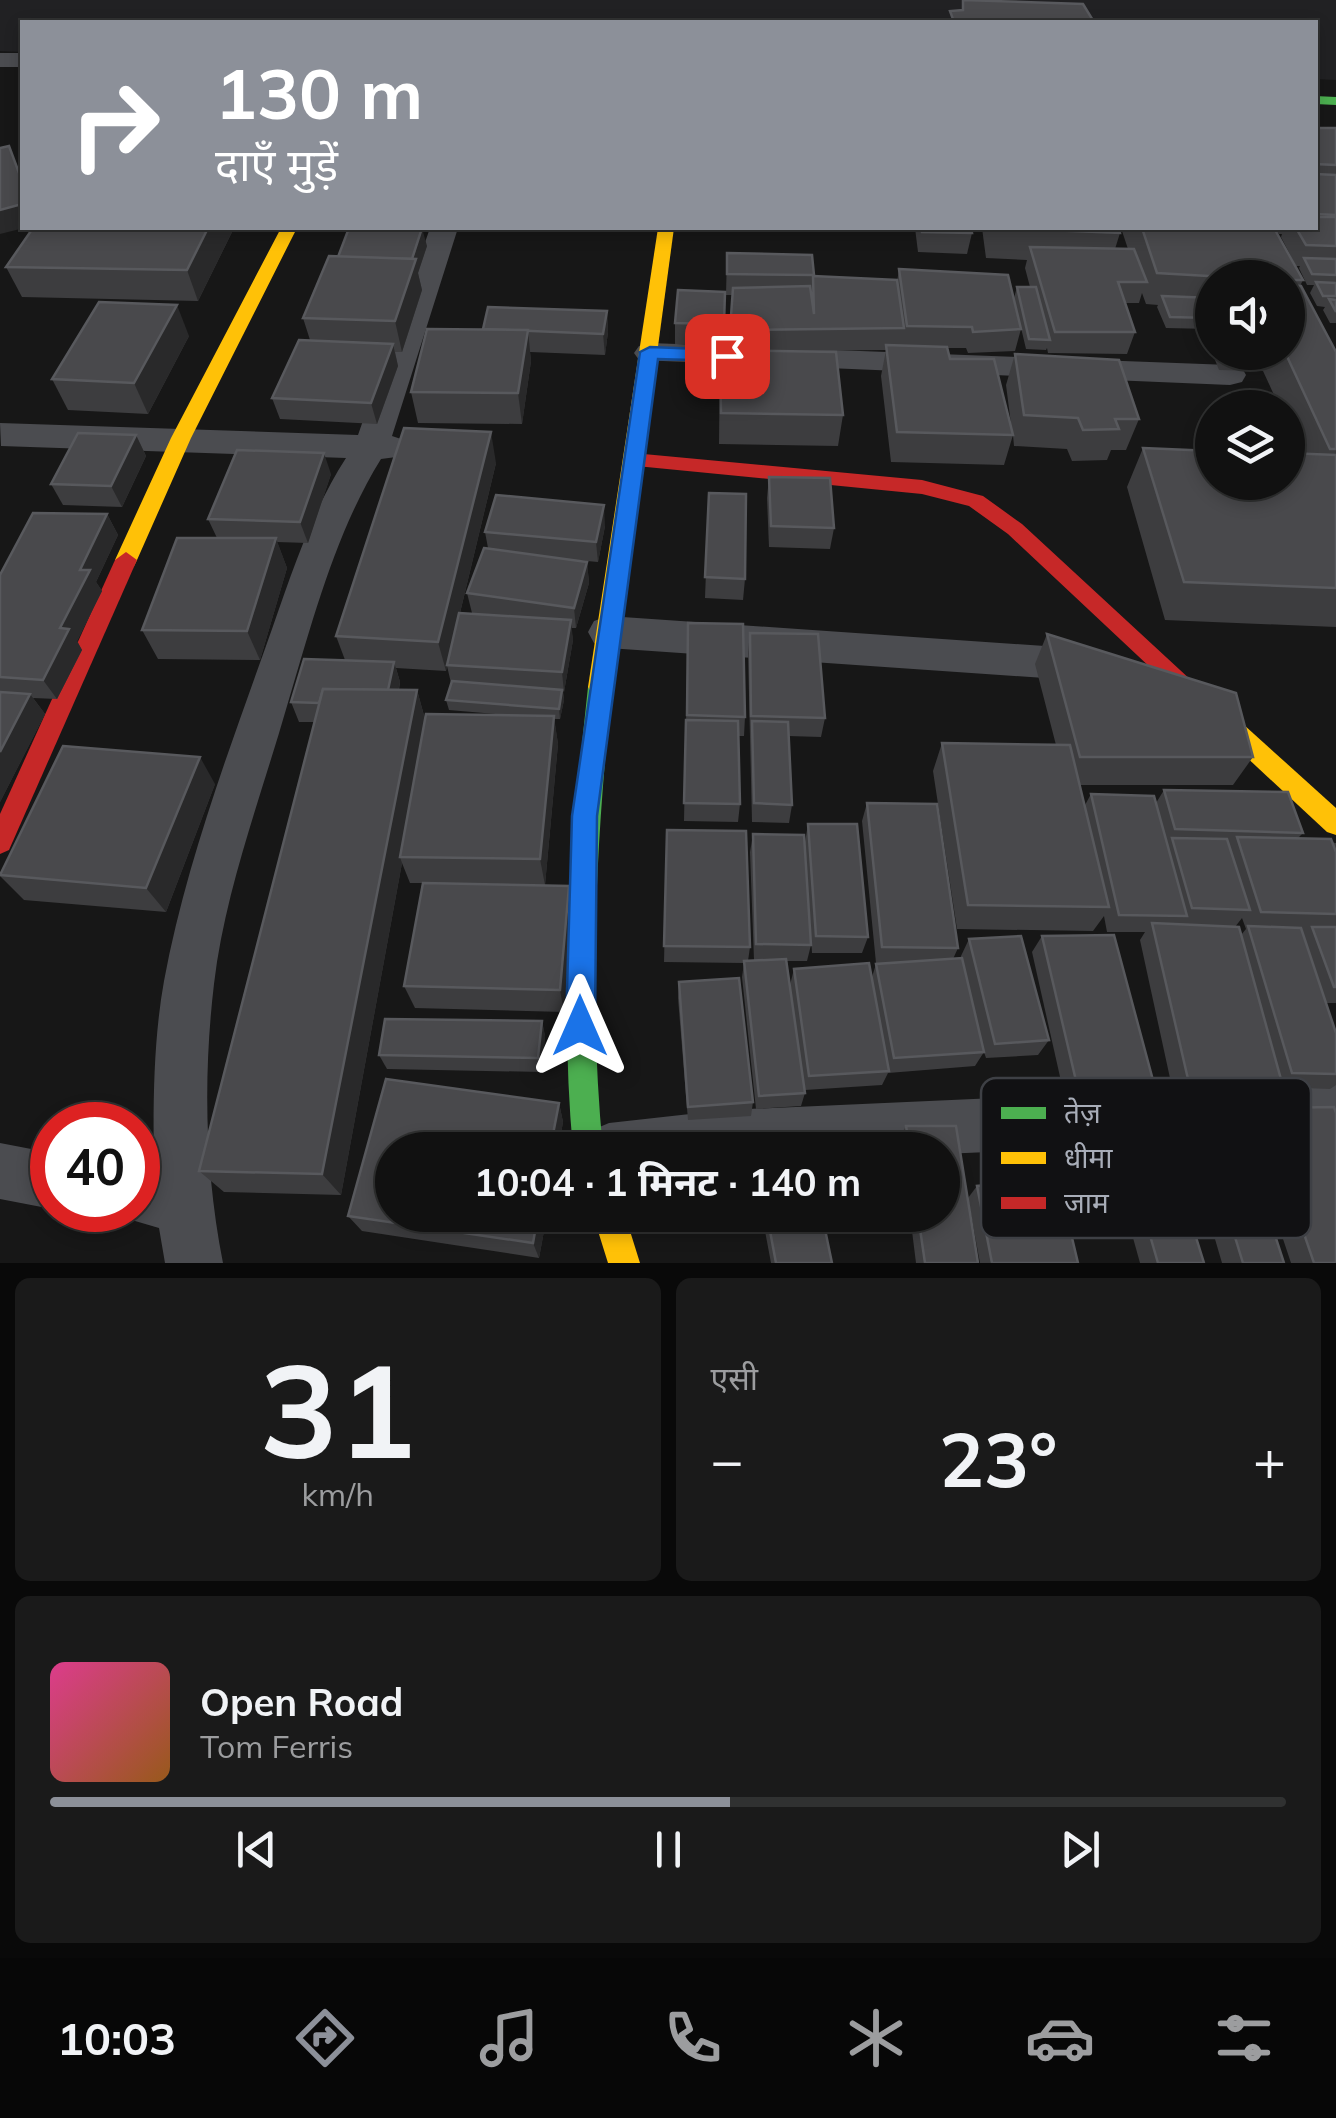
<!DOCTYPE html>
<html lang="hi">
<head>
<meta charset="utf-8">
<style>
  body { margin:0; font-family:Mulish,"Noto Sans Devanagari",sans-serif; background:#1a1a1a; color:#f1f3f6; height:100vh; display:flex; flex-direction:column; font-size:38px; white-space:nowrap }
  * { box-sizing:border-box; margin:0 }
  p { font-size:32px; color:#9c9d9f }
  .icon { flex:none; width:55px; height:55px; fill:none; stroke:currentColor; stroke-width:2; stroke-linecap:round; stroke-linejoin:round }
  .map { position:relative; height:1263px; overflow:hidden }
  .panel { display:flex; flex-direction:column; gap:15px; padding:15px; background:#090909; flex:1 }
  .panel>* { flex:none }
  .top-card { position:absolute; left:20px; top:20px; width:1298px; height:210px; border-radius:0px; box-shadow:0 5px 15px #0003,0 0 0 2px #303131; background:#8c9099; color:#fff; overflow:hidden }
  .buttons { position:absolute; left:1195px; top:260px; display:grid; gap:20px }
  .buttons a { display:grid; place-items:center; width:110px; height:110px; border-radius:50%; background:#111; box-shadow:0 5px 15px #0003,0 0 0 2px #303131; font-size:50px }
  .speed { position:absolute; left:30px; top:1102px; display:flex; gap:20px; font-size:50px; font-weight:700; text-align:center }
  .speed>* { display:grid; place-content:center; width:130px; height:130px; border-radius:50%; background:#111; box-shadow:0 5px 15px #0003,0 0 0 2px #303131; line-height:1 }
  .speed .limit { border:15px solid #d22; background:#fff; color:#111 }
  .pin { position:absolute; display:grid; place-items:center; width:85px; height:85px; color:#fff; margin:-42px; border-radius:20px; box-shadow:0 5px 15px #0006 }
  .me { position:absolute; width:110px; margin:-55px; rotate:0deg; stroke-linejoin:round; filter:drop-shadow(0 0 8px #0008) }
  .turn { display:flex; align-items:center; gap:35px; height:210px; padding:0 30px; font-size:45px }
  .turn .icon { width:130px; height:130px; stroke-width:2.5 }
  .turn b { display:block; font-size:70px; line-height:85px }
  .big { font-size:75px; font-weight:700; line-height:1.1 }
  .panel .tile { flex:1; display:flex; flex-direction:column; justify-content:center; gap:15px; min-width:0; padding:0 35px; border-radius:15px; background:#1a1a1a }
  .panel .dial { align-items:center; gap:0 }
  .dial b { font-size:130px; line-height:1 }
  .song { display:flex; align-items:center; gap:30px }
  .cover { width:120px; height:120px; border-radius:15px; background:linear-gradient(135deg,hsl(330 70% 55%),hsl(30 70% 35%)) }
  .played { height:10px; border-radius:5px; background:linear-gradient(90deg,#8c9099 55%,#303131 55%) }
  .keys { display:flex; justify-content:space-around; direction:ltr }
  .heat { display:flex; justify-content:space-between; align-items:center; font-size:55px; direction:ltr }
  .panel .tiles { flex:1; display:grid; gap:15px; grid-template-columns:1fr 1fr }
  .tile:last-child { grid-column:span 2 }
  .trip { position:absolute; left:375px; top:1132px; width:585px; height:100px; border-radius:50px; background:#111; box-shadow:0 5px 15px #0003,0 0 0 2px #303131; font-weight:700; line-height:100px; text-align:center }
  .tabs { display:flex; height:160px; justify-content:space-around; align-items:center; background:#070707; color:#9c9d9f }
  .tabs .icon { width:70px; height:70px }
  .tabs .current { color:#8c9099 }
  .tabs b { font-size:45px; color:#f1f3f6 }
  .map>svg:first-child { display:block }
  .built { fill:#212123 }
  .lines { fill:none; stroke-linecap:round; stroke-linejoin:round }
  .street { fill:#4b4c50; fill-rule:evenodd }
  .fast { fill:#4caf50; fill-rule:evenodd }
  .slow { fill:#ffc107; fill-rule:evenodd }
  .jam { fill:#c62828; fill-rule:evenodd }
  .wall { fill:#3d3d3f; fill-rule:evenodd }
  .shaded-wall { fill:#29292a }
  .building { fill:#49494c; stroke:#58595d; stroke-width:2.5 }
  .route { fill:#1a73e8; stroke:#114b97; stroke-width:2.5 }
  .key { fill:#111113; stroke:#3e4045; stroke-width:2.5 }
  .key-label { font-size:28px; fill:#a8adb8 }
</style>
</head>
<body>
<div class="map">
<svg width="1336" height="1263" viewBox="0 0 1336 1263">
  <rect width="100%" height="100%" fill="#171717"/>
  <polygon class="built" points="0,0 1336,0 1336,80 1315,79 1315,22 22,22 22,52 0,51"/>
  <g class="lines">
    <g class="street">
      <rect x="0" y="53" width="22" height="14"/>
      <path d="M430,228h28l-66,208 12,4 5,8 -5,8 -23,3c-46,74 -69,164 -94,247 -26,91 -62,184 -73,278 -11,93 -9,188 9,279h-58l-6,-35 -41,-12 -2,-6h22v-42l16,3c-1,-62 -1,-129 10,-190 21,-113 63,-226 102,-335 23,-64 43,-131 80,-188l-345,-12 -1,-23 358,12z"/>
      <polygon points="650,343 1230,365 1242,368 1246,375 1242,382 1230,385 639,360 634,353 639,346"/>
      <polygon points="608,616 1088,649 1102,653 1108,665 1102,677 1088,681 608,648 594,643 588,632 594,621"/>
      <polygon points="1336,1083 1336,1137 942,1154 942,1150 582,1150 590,1131 609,1123 726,1110"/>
      <polygon points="0,1143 52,1153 52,1209 0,1199"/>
    </g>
    <g class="fast">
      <polygon points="1315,96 1336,97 1336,105 1315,104"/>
      <path d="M600,678l8,2 4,7c-16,155 -24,308 -9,463h-30c-14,-155 -2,-308 15,-463l4,-7z"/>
    </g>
    <g class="slow">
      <polygon points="281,228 297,228 191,438 137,560 134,566 118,566 115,560 171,438"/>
      <polygon points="658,228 674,228 612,687 608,694 592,694 588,687"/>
      <polygon points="1194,684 1202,687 1336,808 1336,835 1327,832 1186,701 1182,694 1186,687"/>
      <polygon points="593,1215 625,1215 640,1263 608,1263"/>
    </g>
    <g class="jam">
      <polygon points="633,453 922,480 983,496 1022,524 1206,694 1202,701 1186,701 1008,534 969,506 922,494 626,465 623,460 626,455"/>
      <polygon points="126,552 137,560 9,850 0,854 0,814 115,560"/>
    </g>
  </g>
  <g class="wall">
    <polygon points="1315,128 1336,128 1336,323 1330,323 1323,310 1325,307 1317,306 1310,293 1314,285 1307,285 1299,268 1300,266 1296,266 1281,237 1282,234 1279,234 1275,228 1315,228"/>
    <polygon points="234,228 198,301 22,297 6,267"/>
    <polygon points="566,228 639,228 639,229 567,229"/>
    <polygon points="915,228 971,228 972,233 967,254 918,252"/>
    <path d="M982,228h137l1,5 -5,16h13l-7,-21h153l29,52 -3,6 36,66v275l-171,-7 -38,-133 16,-39 157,6 -12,-29v-17h-8l-17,-37 -44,-1 -13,-33 4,-8 -44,-1 -9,-21 1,-2 -12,-1 -4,-11 -3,10h-14l10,29 -8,22 -79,-1 -1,-5 -1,2 -20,-1 -12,-51 3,-11h13l-5,-19 2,-8 -41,-2zM1212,278h76v74h-76z"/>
    <polygon points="427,246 418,273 422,290 402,352 395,352 398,366 377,424 280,419 272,398 310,340 303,318 338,257"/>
    <polygon points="727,253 814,276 897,282 899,269 1021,329 1015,351 968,353 966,348 947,348 950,359 1012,432 1006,385 1015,354 1139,419 1126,450 1111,450 1107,460 1072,461 1067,449 1014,446 1013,435 1004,465 891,462 881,376 886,350 775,351 843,415 838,446 719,444 720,350 729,350 732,295 726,295"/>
    <polygon points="725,292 723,346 675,344 675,323"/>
    <polygon points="607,311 608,332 605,355 530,352 531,361 522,424 418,423 411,392 483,329"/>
    <polygon points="189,336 148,414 68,410 52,379"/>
    <polygon points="136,435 146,456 122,507 63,505 51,484"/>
    <path d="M496,463l-36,150h12l-5,-20 21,-45 -3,-16 120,-6 -7,36 -22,-2 11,2 2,21 -13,45h-5l2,12 -9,52 -1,-1 1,9 -4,19h-6l4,25 -13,141 -91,-2 115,3 3,25 -8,101 -149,-4 -11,-22 19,-103h-13l-8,-20 -61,332 -117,-3 -25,-21 115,-449h-15l-8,-20 54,-42 -9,-24zM447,666l4,17 -5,17 3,10 70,6 -94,3 -8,-29h-18l1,-8 -4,-14 50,3z"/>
    <polygon points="331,474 308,543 277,542 287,568 260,660 158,659 142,630 217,538 208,519"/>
    <polygon points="769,477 834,528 830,549 769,547 767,498"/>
    <polygon points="709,493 745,579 743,600 705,598"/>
    <polygon points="107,514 118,535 96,582 102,591 77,641 82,650 57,699 33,698 45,714 0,802 0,575"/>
    <polygon points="688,623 745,717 744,736 739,736 740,804 738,822 684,821"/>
    <polygon points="750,633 825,718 821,737 788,736 792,805 789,823 752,822 748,653"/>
    <path d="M1047,634l206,123 -20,28h-153l5,20 6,-11 65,9 8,-13 139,43 -6,6 39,4v160h-10l10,30v52l-6,4 -52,-2 -13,10 -92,-5 -33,-152 5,-8h-38l-3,-16 -11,15 -136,-2 -24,-158 9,-28 114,2 -21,-81zM1242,918l4,11 -5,6 -6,-8z"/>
    <polygon points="215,784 166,912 24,900 0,876"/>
    <polygon points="867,803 958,948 953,959 961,958 961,956 969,939 1049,1040 1038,1055 986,1058 984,1052 975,1066 888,1073 882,1085 805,1090 790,985 794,969 872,977 876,964 886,963 876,963 862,821"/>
    <polygon points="808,824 868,937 862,953 812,953 805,842"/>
    <polygon points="667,830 750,947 748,961 754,960 750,852 753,834 811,945 807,961 787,961 805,1093 801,1106 756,1109 742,977 744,963 664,962"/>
    <polygon points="1042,936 1154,1084 1141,1097 1065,1099 1032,952"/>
    <polygon points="679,982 753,1102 751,1116 688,1120 678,998"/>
    <polygon points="542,1021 545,1036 542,1072 387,1069 379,1055"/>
    <polygon points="386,1079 559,1103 563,1122 558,1150 392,1150 392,1215 547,1215 539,1258 362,1231 348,1216"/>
    <polygon points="1261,1108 1336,1263 1291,1263 1244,1122"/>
    <polygon points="1196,1110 1284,1263 1222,1263 1181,1123"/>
    <polygon points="1116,1118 1204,1263 1140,1263 1103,1130"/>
    <polygon points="906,1126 956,1126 978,1263 916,1263 910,1215 942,1215 942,1150 901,1150 899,1138"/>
    <polygon points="977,1186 1078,1263 980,1263 968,1198"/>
    <polygon points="762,1215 822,1215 832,1263 771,1263"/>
  </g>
  <g class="shaded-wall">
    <polygon points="22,204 22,228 24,228 0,234 0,210"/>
    <polygon points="208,228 234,228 198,301 187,270"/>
    <polygon points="422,228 427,246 418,273 422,290 402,352 395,321"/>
    <polygon points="177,305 189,336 148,414 134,383"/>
    <polygon points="607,311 608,332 605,355 603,334"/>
    <polygon points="528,330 531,361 522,424 518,393"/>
    <polygon points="393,344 398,366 377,424 371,403"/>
    <polygon points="491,432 496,463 446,671 438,642"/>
    <polygon points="136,435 146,456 122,507 111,486"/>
    <polygon points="324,453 331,474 308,543 300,522"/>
    <polygon points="604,505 605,526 598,562 596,542"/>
    <polygon points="107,514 118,535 96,582 102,591 77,641 82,650 57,699 43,680 80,570"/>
    <polygon points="276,538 287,568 260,660 247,631"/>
    <polygon points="587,562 589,583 576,628 574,608"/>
    <polygon points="571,620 573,640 564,692 562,672"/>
    <polygon points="394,662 400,682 391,725 384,705"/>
    <polygon points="417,690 427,727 400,857 402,863 341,1195 322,1174"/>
    <polygon points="562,690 564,700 560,719 559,709"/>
    <polygon points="30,694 45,714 0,802 0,752"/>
    <polygon points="554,716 558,744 545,885 540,859"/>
    <polygon points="200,757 215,784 166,912 146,888"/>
    <polygon points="569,886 572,911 564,1012 560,990"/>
    <polygon points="542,1021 545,1036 542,1072 538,1058"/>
    <polygon points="559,1103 563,1122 558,1150 550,1150"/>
    <polygon points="538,1215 547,1215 539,1258 533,1243"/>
  </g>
  <g class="building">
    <polygon points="963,0 1083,4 1094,22 954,22 950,11 963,10"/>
    <polygon points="1315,128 1336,128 1336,165 1315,164"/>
    <polygon points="9,146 22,181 22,204 0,210 0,148"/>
    <polygon points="1315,174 1336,175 1336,215 1315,214"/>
    <polygon points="1315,217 1336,217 1336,246 1306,245 1296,228 1315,228"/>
    <polygon points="33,228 208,228 187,270 6,267"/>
    <polygon points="349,228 422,228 412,259 338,257"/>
    <polygon points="922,228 971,228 972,233 922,232"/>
    <polygon points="994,228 1119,228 1120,233"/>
    <polygon points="1142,228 1274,228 1303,280 1288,280 1288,278 1243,278 1157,273"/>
    <polygon points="1030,247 1134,249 1147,282 1118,282 1135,332 1055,332"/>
    <polygon points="727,253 812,255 814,275 727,274"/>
    <polygon points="329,256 416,259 395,321 303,318"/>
    <polygon points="1304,258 1336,259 1336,275 1312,274"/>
    <polygon points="899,269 1008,275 1021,329 973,332 972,327 907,326"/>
    <polygon points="813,276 897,280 904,328 730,330 733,288 810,286 814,314"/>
    <polygon points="1316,282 1336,283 1336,296 1323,296"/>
    <polygon points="1288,285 1301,286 1336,352 1336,449 1330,449 1285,352 1288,352"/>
    <polygon points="1017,287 1036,287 1050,340 1029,339"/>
    <polygon points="678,290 725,292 724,324 675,323"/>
    <polygon points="1162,296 1212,298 1212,318 1170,317"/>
    <polygon points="1329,299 1336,300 1336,312"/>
    <polygon points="99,302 177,305 134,383 52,379"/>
    <polygon points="488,307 607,311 603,334 483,329"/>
    <polygon points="427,329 528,330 518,393 411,392"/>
    <polygon points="299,340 393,344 371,403 272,398"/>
    <polygon points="886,345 947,347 950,359 994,359 1013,435 897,432"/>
    <polygon points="720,350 836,352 843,415 721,413"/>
    <polygon points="1015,354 1119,360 1139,419 1115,419 1119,429 1083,430 1078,418 1024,415"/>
    <polygon points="404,428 491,432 438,642 336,636"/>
    <polygon points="78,433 136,435 111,486 51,484"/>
    <polygon points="1143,448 1212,451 1212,482 1288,482 1288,453 1336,455 1336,588 1184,582"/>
    <polygon points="237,450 324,453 300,522 208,519"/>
    <polygon points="769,477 830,478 834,528 771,526"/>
    <polygon points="709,493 746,494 745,579 705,577"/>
    <polygon points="496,495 604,505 596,542 485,532"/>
    <polygon points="33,513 107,514 80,570 90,570 60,628 69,629 43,680 0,677 0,575"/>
    <polygon points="177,538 276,538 247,631 142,630"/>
    <polygon points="484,548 587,562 574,608 467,593"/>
    <polygon points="459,613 571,620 562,672 447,665"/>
    <polygon points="688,623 743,624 745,717 687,715"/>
    <polygon points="750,633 818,634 825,718 751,716"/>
    <polygon points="1047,634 1236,693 1253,757 1080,757"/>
    <polygon points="304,659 394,662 388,690 323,689 319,703 291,702"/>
    <polygon points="452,681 562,690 559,709 446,700"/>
    <polygon points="323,689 417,690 322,1174 199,1171"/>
    <polygon points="0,692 30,694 0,752"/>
    <polygon points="426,714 554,716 540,859 400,857"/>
    <polygon points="686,720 738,721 740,804 684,803"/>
    <polygon points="752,721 788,722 792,805 754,803"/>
    <polygon points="942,743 1070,745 1109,907 968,905"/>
    <polygon points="63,746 200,757 146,888 0,875"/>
    <polygon points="1164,790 1288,792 1303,833 1175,829"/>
    <polygon points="1091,794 1154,796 1187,916 1119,915"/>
    <polygon points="867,803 937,804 958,948 882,947"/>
    <polygon points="808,824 857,824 868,937 816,936"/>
    <polygon points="667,830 746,831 750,947 664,946"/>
    <polygon points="753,834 804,835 811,945 756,944"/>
    <polygon points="1237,837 1331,839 1336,852 1336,914 1261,912"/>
    <polygon points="1172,838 1227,839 1250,910 1192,908"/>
    <polygon points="423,883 569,886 560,990 404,986"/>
    <polygon points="1152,923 1239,927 1282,1083 1188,1079"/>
    <polygon points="1248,926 1301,928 1336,1033 1336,1074 1292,1073"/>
    <polygon points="1312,927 1336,927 1336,987 1334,987"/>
    <polygon points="1114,935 1154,1084 1077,1085 1042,936"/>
    <polygon points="1021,936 1049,1040 995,1044 969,939"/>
    <polygon points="962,958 984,1052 894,1058 876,964"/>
    <polygon points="786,959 805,1093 759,1096 744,961"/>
    <polygon points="869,963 889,1071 809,1076 794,969"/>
    <polygon points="739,978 753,1102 688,1107 679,982"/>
    <polygon points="385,1019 542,1021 538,1058 379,1055"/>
    <polygon points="386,1079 559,1103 550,1150 392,1150 392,1215 538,1215 533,1243 348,1216"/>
    <polygon points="1334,1107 1336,1113 1336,1263 1314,1263 1261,1108"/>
    <polygon points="1234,1109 1284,1263 1243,1263 1196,1110"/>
    <polygon points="1158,1115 1204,1263 1158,1263 1116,1118"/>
    <polygon points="906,1126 956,1126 978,1263 925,1263 918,1215 942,1215 942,1150 910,1150"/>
    <polygon points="807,1144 808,1150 769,1150"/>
    <polygon points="1058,1179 1078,1263 992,1263 977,1186"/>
    <polygon points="767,1215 822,1215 832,1263 776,1263"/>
  </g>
  <polygon class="route" points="650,347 727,350 736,356 727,361 658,359 597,816 595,1026 591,1037 580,1041 570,1037 566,1026 572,816 640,352"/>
  <rect x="981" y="1078" width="330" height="160" rx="15" class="key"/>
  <rect x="1001" y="1107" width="45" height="12" fill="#4caf50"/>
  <rect x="1001" y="1152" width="45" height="12" fill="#ffc107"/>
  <rect x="1001" y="1197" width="45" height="12" fill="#c62828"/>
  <g class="key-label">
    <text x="1064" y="1123">तेज़</text>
    <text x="1064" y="1168">धीमा</text>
    <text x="1064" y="1213">जाम</text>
  </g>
</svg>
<div class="buttons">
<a><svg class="icon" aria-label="sound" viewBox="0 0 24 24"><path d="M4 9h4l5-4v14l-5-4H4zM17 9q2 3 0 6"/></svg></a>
<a><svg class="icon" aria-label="layers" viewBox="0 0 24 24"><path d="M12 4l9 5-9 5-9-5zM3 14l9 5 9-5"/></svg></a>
</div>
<div class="speed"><div class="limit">40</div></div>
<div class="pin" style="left:727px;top:356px;background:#d93025"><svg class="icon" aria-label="arrive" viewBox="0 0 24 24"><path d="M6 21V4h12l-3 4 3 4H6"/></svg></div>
<svg class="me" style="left:580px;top:1026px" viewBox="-20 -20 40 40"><path d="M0-17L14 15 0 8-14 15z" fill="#1a73e8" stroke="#fff" stroke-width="4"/></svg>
<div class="trip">10:04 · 1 मिनट · 140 m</div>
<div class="top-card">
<div class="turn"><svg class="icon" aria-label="right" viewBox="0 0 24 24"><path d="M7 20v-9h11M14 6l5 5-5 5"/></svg><div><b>130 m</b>दाएँ मुड़ें</div></div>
</div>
</div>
<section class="panel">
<div class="tiles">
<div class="tile dial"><b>31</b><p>km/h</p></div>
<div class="tile"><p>एसी</p>
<div class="heat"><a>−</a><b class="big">23°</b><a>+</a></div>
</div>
<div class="tile">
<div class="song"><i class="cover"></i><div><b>Open Road</b><p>Tom Ferris</p></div></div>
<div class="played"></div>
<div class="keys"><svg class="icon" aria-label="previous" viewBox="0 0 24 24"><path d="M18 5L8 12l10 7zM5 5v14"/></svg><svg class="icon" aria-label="pause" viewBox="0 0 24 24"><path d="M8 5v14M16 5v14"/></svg><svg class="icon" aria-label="next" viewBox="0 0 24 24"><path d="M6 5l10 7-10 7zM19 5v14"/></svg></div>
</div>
</div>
</section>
<nav class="tabs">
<b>10:03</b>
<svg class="icon current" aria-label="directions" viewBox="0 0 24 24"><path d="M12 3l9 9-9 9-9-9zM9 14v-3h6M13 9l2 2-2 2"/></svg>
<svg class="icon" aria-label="music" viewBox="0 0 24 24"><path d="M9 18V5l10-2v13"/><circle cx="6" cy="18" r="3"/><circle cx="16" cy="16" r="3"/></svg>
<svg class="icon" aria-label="phone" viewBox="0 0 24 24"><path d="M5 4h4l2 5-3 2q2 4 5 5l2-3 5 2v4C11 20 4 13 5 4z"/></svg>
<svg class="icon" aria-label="climate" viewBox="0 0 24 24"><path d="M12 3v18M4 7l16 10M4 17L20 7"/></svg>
<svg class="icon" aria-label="car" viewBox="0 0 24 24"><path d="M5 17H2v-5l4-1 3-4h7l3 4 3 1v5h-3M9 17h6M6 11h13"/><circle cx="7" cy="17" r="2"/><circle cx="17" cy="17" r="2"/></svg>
<svg class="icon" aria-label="filters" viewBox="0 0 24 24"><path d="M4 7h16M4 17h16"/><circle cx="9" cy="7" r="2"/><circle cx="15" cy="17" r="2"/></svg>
</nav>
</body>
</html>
